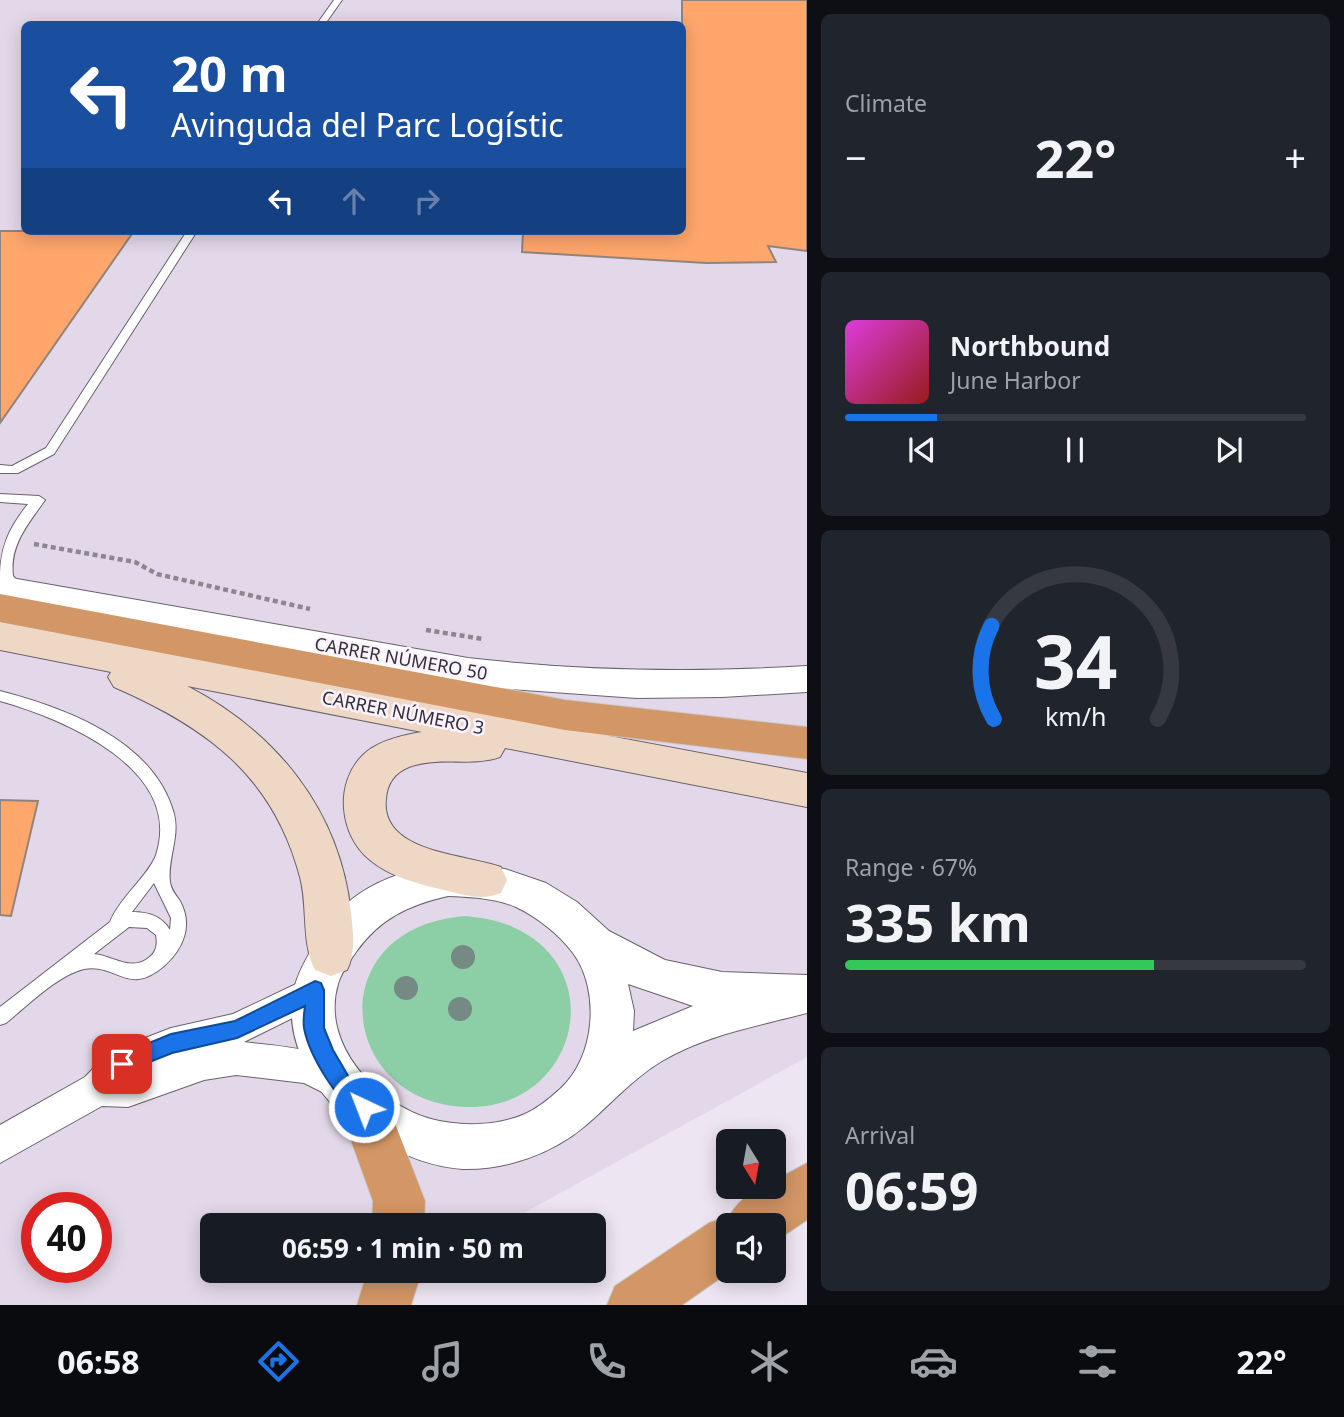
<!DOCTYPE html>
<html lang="en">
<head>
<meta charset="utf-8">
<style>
  body { margin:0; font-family:"Noto Sans",sans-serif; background:#20242c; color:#f1f3f6; height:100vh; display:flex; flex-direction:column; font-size:26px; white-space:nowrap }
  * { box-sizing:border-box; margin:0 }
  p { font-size:23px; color:#9ea1a6 }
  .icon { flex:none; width:38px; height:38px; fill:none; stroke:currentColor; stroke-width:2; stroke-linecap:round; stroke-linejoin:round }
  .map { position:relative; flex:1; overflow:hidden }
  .details { display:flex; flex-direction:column; gap:14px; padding:14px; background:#0d0f14; width:537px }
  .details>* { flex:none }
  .guide { position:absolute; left:21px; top:21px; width:665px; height:214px; border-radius:10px; box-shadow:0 4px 18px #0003; background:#1a4fa0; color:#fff; overflow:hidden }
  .needle { width:46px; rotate:169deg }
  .controls { position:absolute; left:716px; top:1129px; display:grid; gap:14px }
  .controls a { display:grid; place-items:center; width:70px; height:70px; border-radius:10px; background:#171b24; box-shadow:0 4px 18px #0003; font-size:35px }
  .speed { position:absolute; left:21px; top:1192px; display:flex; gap:14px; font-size:35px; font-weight:700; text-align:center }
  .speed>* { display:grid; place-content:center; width:91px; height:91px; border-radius:50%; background:#171b24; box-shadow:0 4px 18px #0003; line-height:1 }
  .speed .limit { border:10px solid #d22; background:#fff; color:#111 }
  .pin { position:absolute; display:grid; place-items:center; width:60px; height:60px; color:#fff; margin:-30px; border-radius:14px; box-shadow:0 4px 10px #0006 }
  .me { position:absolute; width:77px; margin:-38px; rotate:317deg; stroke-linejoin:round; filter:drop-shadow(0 0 5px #0008) }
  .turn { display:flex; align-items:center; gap:24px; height:147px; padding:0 35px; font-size:32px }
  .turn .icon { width:91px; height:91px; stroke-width:2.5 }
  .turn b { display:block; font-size:49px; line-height:60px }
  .lanes { display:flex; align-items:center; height:66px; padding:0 35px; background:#0003; justify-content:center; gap:35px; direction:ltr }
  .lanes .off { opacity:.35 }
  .big { font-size:52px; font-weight:700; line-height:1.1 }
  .details .tile { flex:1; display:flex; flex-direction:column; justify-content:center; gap:10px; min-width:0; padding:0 24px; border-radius:10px; background:#20242c }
  .details .dial { align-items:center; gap:0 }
  .dial svg { height:182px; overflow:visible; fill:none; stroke:#363941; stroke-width:7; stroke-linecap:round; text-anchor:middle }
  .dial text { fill:#f1f3f6; stroke:none }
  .song { display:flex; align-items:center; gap:21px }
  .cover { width:84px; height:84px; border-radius:10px; background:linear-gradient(135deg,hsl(300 70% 55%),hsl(0 70% 35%)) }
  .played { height:7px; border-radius:4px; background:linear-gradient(90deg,#1a73e8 20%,#363941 20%) }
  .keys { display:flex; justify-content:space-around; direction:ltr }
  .heat { display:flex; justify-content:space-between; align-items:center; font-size:38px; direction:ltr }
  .charge { height:10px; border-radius:5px; background:linear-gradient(90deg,#34c759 67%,#363941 0) }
  .trip { position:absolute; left:200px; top:1213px; width:406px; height:70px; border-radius:10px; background:#171b24; box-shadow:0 4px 18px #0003; font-weight:700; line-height:70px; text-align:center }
  .tab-bar { display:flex; height:112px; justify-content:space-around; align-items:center; background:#090b0e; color:#9ea1a6 }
  .tab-bar .icon { width:49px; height:49px }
  .tab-bar .active { color:#1a73e8 }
  .tab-bar b { font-size:32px; color:#f1f3f6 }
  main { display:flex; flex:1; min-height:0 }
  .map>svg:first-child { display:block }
  .built { fill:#e3d8e9; fill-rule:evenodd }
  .green { fill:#8ccfa7 }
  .building { fill:#fea66c; stroke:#90847d; stroke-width:2 }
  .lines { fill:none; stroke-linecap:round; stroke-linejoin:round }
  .service-casing { stroke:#69626c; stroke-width:2 }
  .minor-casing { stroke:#69626c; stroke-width:2 }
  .tertiary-casing { stroke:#69626c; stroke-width:2 }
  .secondary-casing { stroke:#69626c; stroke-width:2 }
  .trunk-casing { stroke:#cac9ca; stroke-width:2 }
  .path { stroke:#8c868f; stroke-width:4.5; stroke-dasharray:5 3.5; stroke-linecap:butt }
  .service { fill:#fff; fill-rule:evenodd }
  .minor { fill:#fff; fill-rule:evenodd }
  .tertiary { fill:#fff; fill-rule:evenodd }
  .secondary { fill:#eed7c5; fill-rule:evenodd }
  .trunk { fill:#d39666; fill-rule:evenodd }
  .tree { fill:#758a82 }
  .route { fill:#1a73e8; stroke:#114b97; stroke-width:2 }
  .labels { text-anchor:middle; stroke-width:5; stroke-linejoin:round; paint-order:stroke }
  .street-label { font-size:18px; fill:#333035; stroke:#faf2fe }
</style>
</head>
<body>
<main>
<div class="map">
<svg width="807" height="1305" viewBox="0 0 807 1305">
  <rect width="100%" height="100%" fill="#ede5f1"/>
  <path class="built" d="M0,0h807v1057l-305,168h-290v45l207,1 -62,34h-357zM24,24h658v207h-658zM37,1208h59v59h-59z"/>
  <path class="green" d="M466,916c16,2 32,4 47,11 100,45 61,183 -46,180 -129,-3 -149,-180 -1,-191z"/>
  <g class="building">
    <polygon points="682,0 807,0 807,251 768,246 776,262 706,263 522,252 523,231 682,231"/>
    <polygon points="0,231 134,231 0,423"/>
    <polygon points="0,800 38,801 11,916 0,915"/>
  </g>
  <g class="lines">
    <defs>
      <g id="service">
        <polygon points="334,0 342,0 325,24 317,24"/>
        <polygon points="187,231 197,231 54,454 18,473 0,473 0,465 12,466 46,448"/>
        <path d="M0,494l39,2 6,4c-16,23 -36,45 -32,76l12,13 -7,5 -5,-2 -13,-14c0,-31 9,-50 28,-74l-28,-2z"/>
        <path d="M0,691c65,17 154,49 174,123 6,23 -7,46 -4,68 1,8 6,13 10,19 13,24 4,47 -16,65 -36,31 -47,-3 -80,3 -26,6 -57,37 -78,54l-6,2v-18l110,-85c10,-25 39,-47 46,-67 28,-86 -92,-136 -156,-154zM154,883l17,35 -1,12c-8,-14 -22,-18 -38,-18zM129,927l18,1 9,7c2,11 0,18 -9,24 -17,12 -34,-3 -53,-5z"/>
      </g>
      <path id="minor" d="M315,975l12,4 5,11 -5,11 -83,41c35,5 98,5 114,42l-5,12 -13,5 -36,-18 -68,-8 -32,5 -76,27 -26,-1 -102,57v-38l85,-48 24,-25 62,-24 62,-14z"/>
      <g id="tertiary">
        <path d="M0,576l468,82c113,13 225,15 339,8v26l-85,5 -85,1 -127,-9 -42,-5 -468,-84z"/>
        <path d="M448,862l57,7 41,14 31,19 32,29 56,29 57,12 85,3v38c-49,13 -102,22 -145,48 -30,18 -51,43 -77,65 -33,28 -79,44 -122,43 -32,-2 -63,-15 -90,-31 -48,-28 -92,-90 -79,-149 4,-17 14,-34 23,-48 11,-18 24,-35 42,-47 26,-18 59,-26 89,-32zM448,896c22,1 47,2 68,11 21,10 43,27 57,46 28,38 22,105 -13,136 -11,10 -22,19 -35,25 -27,12 -65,13 -94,5 -54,-15 -111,-75 -93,-135 3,-11 11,-22 18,-32 24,-34 53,-47 92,-56zM628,984l65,22 -60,25 1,-20z"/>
      </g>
      <path id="secondary" d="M0,622l807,151v34l-302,-59 -5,9c-29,10 -61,-1 -91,10 -15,6 -22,17 -23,32 -6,54 79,55 115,68l6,13 -6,13c-21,8 -36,2 -57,-3 -25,-6 -54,-13 -74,-30 -31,-25 -36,-77 -7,-105 14,-14 40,-20 59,-23l-235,-46c89,46 153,124 164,227 2,20 5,39 -4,57l-16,6 -16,-6c-14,-28 -7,-63 -15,-93 -27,-102 -94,-150 -186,-190l-6,-10 3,-5 -111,-22z"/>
      <g id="trunk">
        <polygon points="0,594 565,700 807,727 807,759 565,730 0,622"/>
        <polygon points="364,1083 382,1090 425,1201 424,1225 372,1225 373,1201 339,1107 346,1090"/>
        <path d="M807,1163v57l-33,22v-17h-46v45h4l-50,35h-75l8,-19 94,-63 21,-7c6,-14 27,-30 44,-30v-5z"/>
        <polygon points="368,1270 422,1270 411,1305 357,1305"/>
      </g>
    </defs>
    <use href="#service" class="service-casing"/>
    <use href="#minor" class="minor-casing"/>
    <use href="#tertiary" class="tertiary-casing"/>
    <use href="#secondary" class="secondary-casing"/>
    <use href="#trunk" class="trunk-casing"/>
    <g class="path">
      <polyline points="34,544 135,562 157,574 310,609"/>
      <polyline points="426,630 483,639"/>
    </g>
    <use href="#service" class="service"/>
    <use href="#minor" class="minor"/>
    <use href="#tertiary" class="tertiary"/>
    <use href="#secondary" class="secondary"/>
    <use href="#trunk" class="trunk"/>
  </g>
  <g class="tree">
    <circle cx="463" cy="957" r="12"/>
    <circle cx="406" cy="988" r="12"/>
    <circle cx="460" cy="1009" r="12"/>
  </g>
  <path class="route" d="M315,981l6,2 3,7v38l9,22 17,29 21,21 3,7 -3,7 -7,3c-25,-11 -55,-62 -60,-89 -1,-7 0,-15 1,-22l-68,32 -65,15 -50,20 -7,-2 -3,-7 3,-7 56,-23 64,-13z"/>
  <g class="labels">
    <g class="street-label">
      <text transform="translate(401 659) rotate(10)" y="6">CARRER NÚMERO 50</text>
      <text transform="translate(403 713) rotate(11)" y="6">CARRER NÚMERO 3</text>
    </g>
  </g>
</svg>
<div class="controls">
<a><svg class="needle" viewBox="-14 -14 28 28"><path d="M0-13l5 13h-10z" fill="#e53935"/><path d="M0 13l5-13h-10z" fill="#9ea1a6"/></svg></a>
<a><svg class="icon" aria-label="sound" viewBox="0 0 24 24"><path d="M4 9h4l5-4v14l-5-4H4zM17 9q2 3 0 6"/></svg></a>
</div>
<div class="speed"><div class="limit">40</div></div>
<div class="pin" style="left:122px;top:1064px;background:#d93025"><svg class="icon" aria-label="arrive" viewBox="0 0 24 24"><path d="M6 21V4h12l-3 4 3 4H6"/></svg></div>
<svg class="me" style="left:364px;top:1107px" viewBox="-20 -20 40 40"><circle r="17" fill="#1a73e8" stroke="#fff" stroke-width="3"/><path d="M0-11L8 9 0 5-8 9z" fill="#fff"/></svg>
<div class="trip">06:59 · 1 min · 50 m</div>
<div class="guide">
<div class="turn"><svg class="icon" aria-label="left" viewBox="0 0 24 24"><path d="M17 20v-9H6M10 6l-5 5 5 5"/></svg><div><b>20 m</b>Avinguda del Parc Logístic</div></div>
<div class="lanes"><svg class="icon" aria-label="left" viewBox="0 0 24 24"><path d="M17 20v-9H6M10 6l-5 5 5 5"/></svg><svg class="icon off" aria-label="ahead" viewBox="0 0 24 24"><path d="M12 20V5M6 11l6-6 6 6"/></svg><svg class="icon off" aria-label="right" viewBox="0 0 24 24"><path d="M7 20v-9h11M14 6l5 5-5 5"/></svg></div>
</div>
</div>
<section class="details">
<div class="tile"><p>Climate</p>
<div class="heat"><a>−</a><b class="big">22°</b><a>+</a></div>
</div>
<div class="tile">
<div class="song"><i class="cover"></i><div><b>Northbound</b><p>June Harbor</p></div></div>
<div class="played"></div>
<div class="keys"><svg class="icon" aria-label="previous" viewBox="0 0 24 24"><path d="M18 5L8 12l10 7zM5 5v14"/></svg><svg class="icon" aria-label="pause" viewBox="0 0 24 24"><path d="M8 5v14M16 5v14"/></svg><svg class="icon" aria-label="next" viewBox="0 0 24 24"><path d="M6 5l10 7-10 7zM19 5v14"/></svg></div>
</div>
<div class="tile dial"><svg viewBox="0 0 100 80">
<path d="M14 69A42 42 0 1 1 86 69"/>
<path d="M14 69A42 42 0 0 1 13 28" stroke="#1a73e8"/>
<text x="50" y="56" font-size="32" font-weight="700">34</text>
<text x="50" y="72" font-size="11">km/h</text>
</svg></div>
<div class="tile"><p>Range · 67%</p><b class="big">335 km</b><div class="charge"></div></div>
<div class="tile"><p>Arrival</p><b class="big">06:59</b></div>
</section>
</main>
<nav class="tab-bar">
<b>06:58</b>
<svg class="icon active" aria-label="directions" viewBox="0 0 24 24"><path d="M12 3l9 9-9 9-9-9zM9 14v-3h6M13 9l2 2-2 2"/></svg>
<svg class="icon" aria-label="music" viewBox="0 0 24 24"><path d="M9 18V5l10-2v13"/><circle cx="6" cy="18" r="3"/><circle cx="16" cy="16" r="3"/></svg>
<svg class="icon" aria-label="phone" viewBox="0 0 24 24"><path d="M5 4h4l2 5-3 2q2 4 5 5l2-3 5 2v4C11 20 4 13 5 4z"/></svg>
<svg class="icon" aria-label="climate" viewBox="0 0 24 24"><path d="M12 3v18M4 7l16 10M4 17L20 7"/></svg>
<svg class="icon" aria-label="car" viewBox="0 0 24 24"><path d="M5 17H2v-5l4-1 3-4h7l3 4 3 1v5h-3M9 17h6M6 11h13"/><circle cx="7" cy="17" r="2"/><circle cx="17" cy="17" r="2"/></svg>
<svg class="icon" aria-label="filters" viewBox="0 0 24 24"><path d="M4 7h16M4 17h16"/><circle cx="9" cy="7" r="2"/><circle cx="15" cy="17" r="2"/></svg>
<b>22°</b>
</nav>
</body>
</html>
